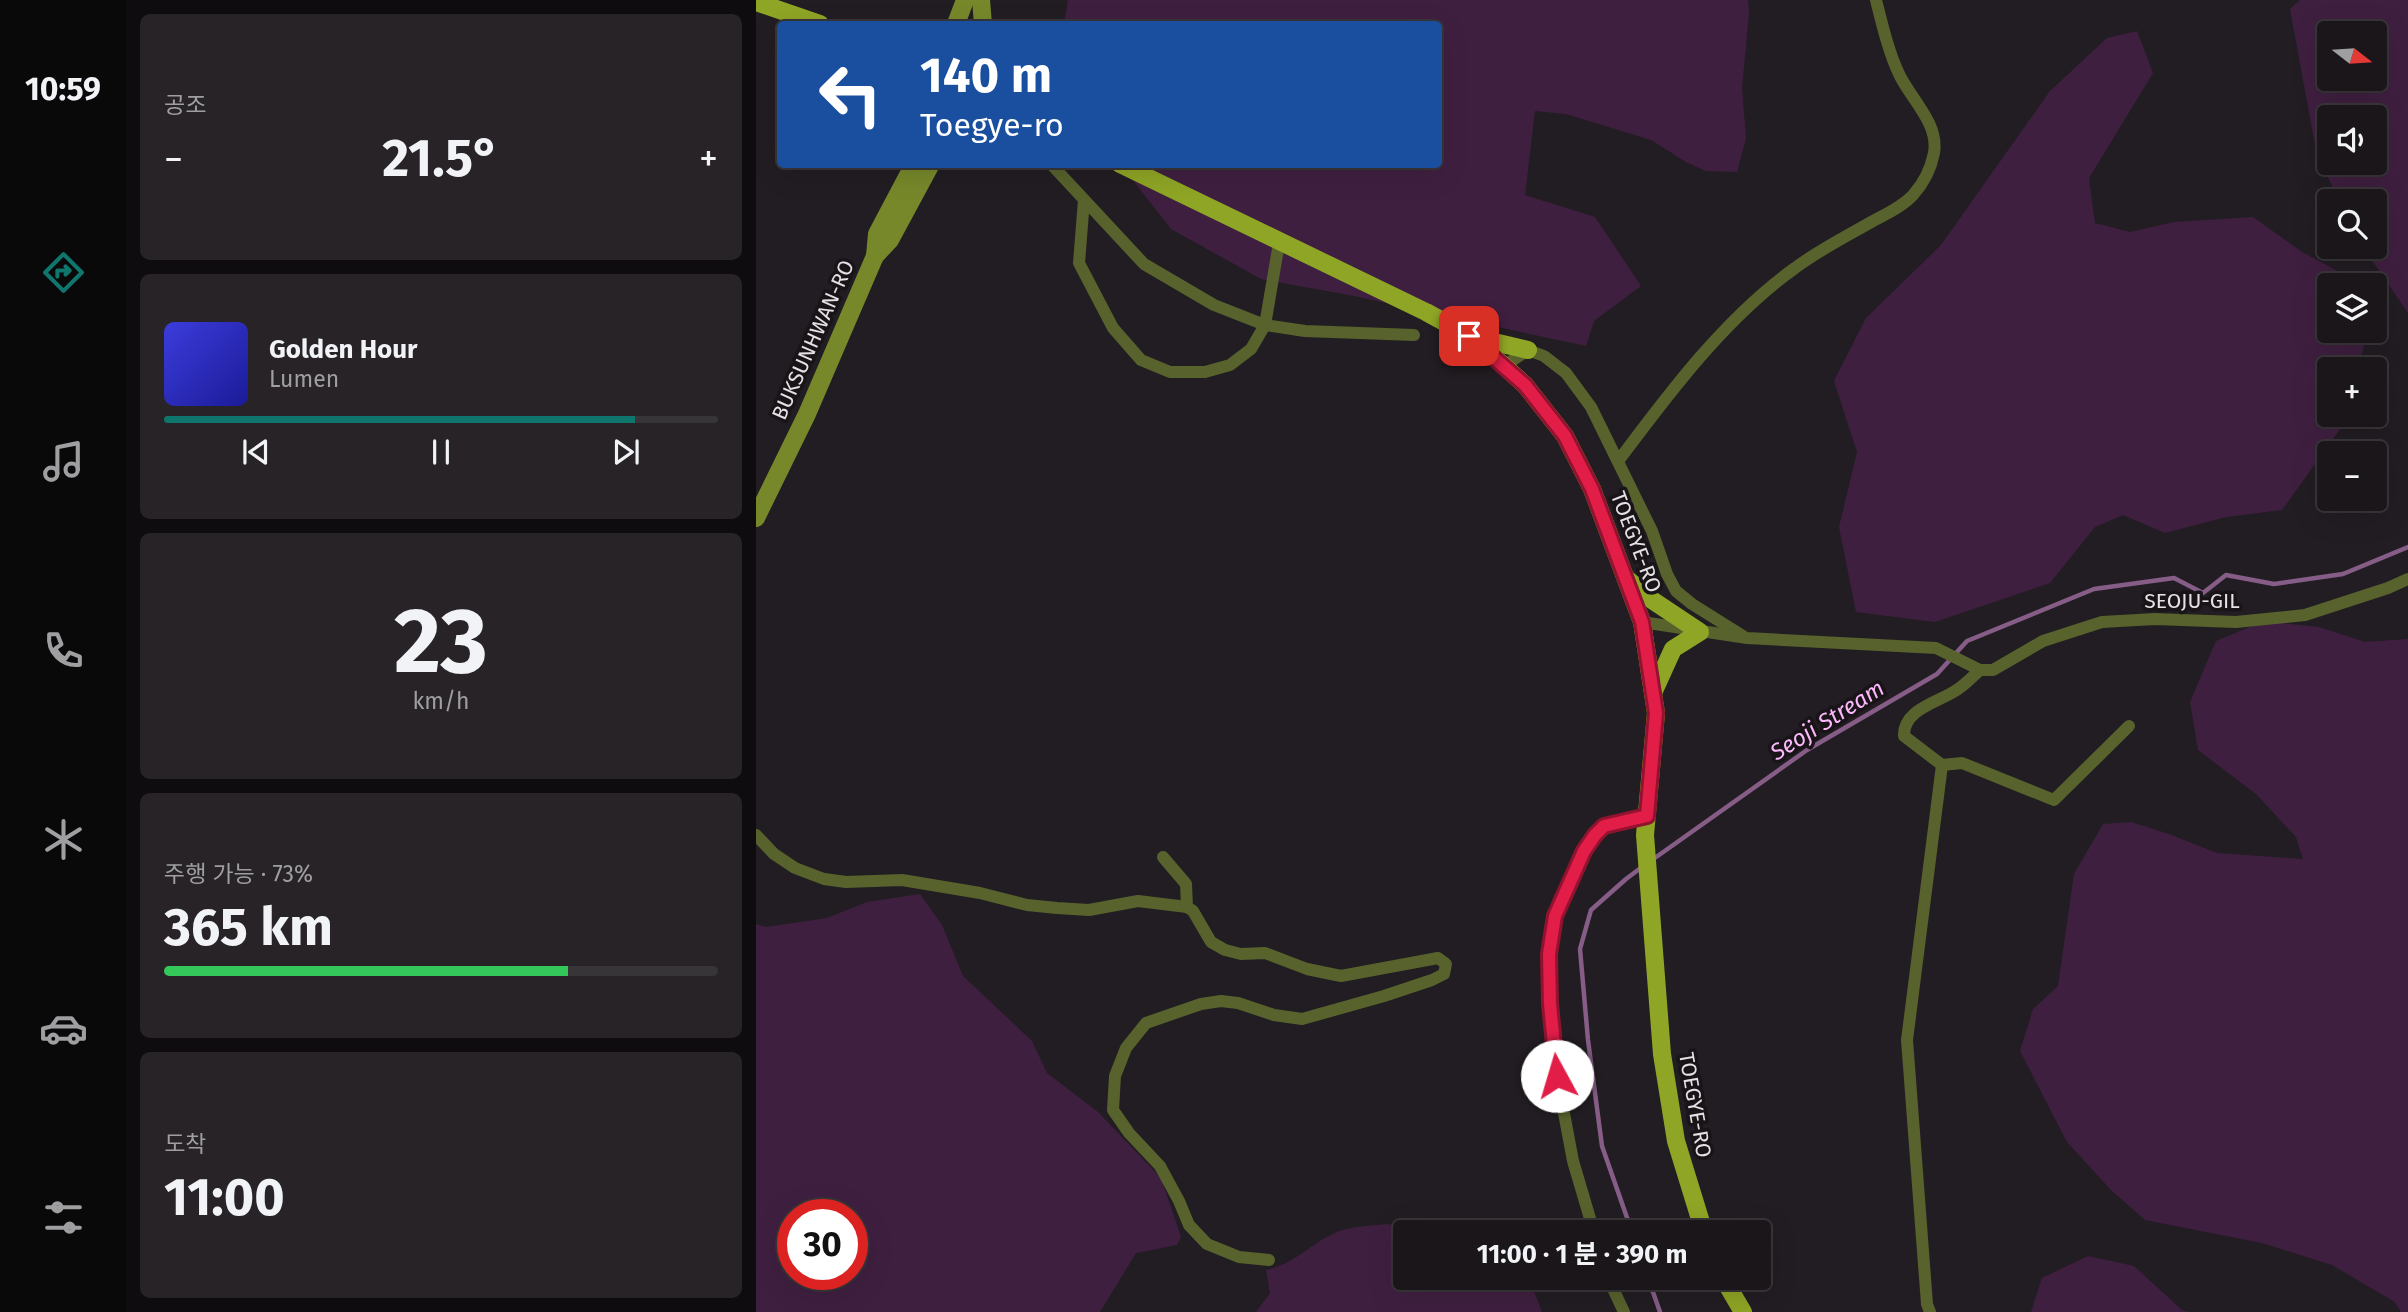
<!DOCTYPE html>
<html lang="ko">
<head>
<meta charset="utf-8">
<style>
  body { margin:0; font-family:"Fira Sans","Noto Sans KR",sans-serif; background:#272327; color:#f1f3f6; height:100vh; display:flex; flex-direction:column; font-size:26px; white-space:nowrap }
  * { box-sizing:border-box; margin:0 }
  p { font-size:23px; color:#9f9fa2 }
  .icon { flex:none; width:38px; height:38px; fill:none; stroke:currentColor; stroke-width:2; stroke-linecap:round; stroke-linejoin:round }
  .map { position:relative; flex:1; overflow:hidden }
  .sheet { display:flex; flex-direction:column; gap:14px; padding:14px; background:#0e0c0e; width:630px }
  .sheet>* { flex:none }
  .top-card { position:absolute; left:21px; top:21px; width:665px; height:147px; border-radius:7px; box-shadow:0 7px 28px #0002,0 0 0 2px #383539; background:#1a4fa0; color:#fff; overflow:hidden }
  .needle { width:46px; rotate:107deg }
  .controls { position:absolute; left:1561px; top:21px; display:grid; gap:14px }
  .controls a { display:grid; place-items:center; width:70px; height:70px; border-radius:7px; background:#1a161a; box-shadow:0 7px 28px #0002,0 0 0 2px #383539; font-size:35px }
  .speed { position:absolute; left:21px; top:1199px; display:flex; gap:14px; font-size:35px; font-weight:700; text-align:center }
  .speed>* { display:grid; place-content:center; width:91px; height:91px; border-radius:50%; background:#1a161a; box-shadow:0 7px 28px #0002,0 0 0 2px #383539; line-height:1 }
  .speed .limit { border:10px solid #d22; background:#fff; color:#111 }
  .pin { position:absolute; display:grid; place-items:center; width:60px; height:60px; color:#fff; margin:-30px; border-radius:14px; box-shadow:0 4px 10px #0006 }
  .me { position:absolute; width:77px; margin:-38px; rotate:354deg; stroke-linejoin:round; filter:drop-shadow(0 0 5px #0008) }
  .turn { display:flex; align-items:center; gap:24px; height:147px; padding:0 28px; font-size:32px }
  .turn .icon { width:91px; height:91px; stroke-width:2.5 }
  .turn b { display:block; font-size:49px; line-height:60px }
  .big { font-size:52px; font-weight:700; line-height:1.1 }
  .sheet .widget { flex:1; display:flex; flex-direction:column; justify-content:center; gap:10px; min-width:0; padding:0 24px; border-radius:10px; background:#272327 }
  .sheet .dial { align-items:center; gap:0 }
  .dial b { font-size:91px; line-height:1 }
  .song { display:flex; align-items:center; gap:21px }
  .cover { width:84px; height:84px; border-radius:10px; background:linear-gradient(135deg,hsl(240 70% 55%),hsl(240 70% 35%)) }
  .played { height:7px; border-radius:4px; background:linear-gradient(90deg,#0f766e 85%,#383539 85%) }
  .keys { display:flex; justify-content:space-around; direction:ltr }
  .heat { display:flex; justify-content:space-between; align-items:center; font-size:38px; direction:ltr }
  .charge { height:10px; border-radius:5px; background:linear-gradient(90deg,#34c759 73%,#383539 0) }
  .trip { position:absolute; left:637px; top:1220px; width:378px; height:70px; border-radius:7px; background:#1a161a; box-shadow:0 7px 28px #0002,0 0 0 2px #383539; font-weight:700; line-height:70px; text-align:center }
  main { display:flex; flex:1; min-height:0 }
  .tabs { display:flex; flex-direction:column; width:126px; justify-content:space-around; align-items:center; background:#0a090a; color:#9f9fa2 }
  .tabs .icon { width:49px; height:49px }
  .tabs .selected { color:#0f766e }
  .tabs b { font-size:32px; color:#f1f3f6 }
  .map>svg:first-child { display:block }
  .green { fill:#3f1f40; fill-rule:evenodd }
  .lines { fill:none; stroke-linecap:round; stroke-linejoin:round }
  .stream { stroke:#865d87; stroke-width:4.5 }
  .street { stroke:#57622c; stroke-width:12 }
  .secondary { stroke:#77882b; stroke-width:18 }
  .primary { stroke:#8fa525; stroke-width:18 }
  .route-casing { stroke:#92132f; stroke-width:18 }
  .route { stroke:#e11d48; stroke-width:12 }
  .labels { text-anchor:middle; stroke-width:7; stroke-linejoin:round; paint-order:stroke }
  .street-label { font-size:21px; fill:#e5e1e5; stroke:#181418 }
  .water-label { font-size:23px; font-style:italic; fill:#fbb8fb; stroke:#181418 }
</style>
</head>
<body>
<main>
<nav class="tabs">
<b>10:59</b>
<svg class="icon selected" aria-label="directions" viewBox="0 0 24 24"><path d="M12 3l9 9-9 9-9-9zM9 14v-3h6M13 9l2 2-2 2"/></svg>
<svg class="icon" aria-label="music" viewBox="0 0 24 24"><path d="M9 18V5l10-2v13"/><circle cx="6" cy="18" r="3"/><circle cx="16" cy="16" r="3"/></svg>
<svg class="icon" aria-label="phone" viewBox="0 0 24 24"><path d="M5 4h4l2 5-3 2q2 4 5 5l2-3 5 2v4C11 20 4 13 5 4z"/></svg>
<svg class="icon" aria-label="climate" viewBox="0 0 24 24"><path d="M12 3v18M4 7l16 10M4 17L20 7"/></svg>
<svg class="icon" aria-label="car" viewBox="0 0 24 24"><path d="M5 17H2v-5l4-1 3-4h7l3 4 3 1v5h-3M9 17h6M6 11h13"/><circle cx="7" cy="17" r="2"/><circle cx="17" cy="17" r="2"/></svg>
<svg class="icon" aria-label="filters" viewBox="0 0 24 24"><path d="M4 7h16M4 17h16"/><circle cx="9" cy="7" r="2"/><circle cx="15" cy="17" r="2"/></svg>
</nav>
<section class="sheet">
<div class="widget"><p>공조</p>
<div class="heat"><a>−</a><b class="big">21.5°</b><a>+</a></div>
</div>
<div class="widget">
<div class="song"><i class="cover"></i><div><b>Golden Hour</b><p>Lumen</p></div></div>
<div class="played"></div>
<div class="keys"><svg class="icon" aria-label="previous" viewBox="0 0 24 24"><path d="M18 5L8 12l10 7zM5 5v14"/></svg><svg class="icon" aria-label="pause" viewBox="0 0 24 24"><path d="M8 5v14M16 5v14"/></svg><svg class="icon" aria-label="next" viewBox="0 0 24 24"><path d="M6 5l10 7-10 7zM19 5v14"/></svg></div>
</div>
<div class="widget dial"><b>23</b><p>km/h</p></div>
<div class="widget"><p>주행 가능 · 73%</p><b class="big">365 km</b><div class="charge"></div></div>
<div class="widget"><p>도착</p><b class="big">11:00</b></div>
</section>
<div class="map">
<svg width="1652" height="1312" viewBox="0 0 1652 1312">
  <rect width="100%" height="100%" fill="#221d22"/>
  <g class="green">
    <polygon points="312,0 992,0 993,13 986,88 990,138 981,172 950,171 930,162 895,140 810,114 779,111 769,195 839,217 885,286 838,321 830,346 593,295 505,279 415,229 365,165 682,164 682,24 308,24"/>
    <path d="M1544,0h108v313l-45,-66h12v-46h-35l-23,-45 -27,-147zM1573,33h46v46h-46zM1573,117h46v46h-46z"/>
    <polygon points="1381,31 1397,73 1333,178 1339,223 1374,232 1418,222 1497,217 1546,252 1591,276 1596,285 1573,285 1573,331 1612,332 1605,357 1597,369 1573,369 1573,415 1588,415 1585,428 1526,510 1470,517 1409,533 1367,515 1339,527 1294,583 1179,622 1100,612 1083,527 1101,452 1078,381 1110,318 1185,245 1294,91 1351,38"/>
    <polygon points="1508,621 1563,627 1609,642 1652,639 1652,1312 1645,1312 1639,1302 1576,1265 1506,1243 1389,1220 1355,1190 1311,1142 1264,1051 1277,1009 1302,986 1318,874 1347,824 1375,822 1413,834 1461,853 1547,859 1540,837 1500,794 1442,750 1434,702 1460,641"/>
    <path d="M164,894l22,31 21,51 69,65 15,32 51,39 63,66 20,59 -4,8 -41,8 -36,59h-344v-388l10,3 61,-9 40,-16zM37,1214h59v60h-59z"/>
    <path d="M631,1224l37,5 1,3h-20v46h113l16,13 8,21h-286l14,-19 -4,-23c27,-5 43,-25 67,-36 15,-8 37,-8 54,-10z"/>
    <polygon points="1332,1256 1378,1266 1426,1310 1433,1312 1275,1312 1286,1278"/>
  </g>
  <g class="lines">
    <g class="stream">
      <polyline points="896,860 1051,750 1181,674 1211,641 1338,589 1418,578 1447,593 1470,575 1518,584 1587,574 1652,547"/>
      <polyline points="876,1232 846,1146 832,1040 824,949 835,910 870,879 886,867"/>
      <polyline points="892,1278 904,1312"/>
    </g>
    <g class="street">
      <polyline points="295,164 388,264 458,305 509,325 549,331 658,335"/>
      <polyline points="328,200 323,263 357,328 385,360 414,372 449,372 474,365 495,349 509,325 523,243"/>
      <polyline points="748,366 772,350 788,356 810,373 835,407 896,531 911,574 920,591 936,604 987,636"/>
      <path d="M863,460c50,-67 107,-143 176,-192 24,-18 52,-32 78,-47 13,-7 29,-14 40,-26 10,-11 18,-27 21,-42 5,-29 -22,-53 -34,-77 -11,-22 -18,-52 -24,-76"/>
      <path d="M886,622l105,16 189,10 44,22c-8,7 -16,16 -25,21 -19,12 -52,19 -51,45l38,29 20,-2 92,37 75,-74"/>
      <polyline points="1224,670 1237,670 1287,641 1346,622 1399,619 1480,622 1549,615 1632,588 1652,579"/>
      <polyline points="0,835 18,854 39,868 68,879 90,882 146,880 224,893 271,905 301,908 333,910 382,901 431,907"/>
      <polyline points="407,857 430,884 431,907 437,911 455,942 469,950 485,954 509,953 551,969 585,976 682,958 690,964 688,974 676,980 628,996 546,1019 518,1015 482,1003 465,1001 445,1004 390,1023 370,1048 359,1076 357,1110 373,1133 404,1166 423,1201 433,1225 451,1244 483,1257 513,1260"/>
      <polyline points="838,1232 817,1161 801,1076 794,1004 793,954 799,916 828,851 839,835 847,826 891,816"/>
      <polyline points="852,1278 868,1312"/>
      <polyline points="1174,1312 1171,1304 1151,1040 1186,765"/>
    </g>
    <g class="secondary">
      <polyline points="225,0 227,24"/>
      <polyline points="200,24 209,0"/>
      <polyline points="158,164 121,234 119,256 134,240 175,164"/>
      <polyline points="0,518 51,414 119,256"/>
    </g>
    <g class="primary">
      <polyline points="0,2 64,24"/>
      <polyline points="364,164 670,312 714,336 748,366 769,385 809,436 836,489 886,622 900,713 889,835 906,1054 920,1141 948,1232"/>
      <polyline points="717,337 772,350"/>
      <polyline points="870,578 896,600 944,632 917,649 897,693"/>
      <polyline points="967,1278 987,1312"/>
    </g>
  </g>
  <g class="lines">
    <defs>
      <polyline id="route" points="713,336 769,385 809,436 836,489 886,622 900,713 891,816 848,826 839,835 828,851 799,916 793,954 794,1004 801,1076"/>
    </defs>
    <use href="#route" class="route-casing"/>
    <use href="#route" class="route"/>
  </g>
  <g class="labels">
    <g class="street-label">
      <text transform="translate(57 340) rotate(-66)" y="7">BUKSUNHWAN-RO</text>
      <text transform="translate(880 542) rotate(69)" y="7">TOEGYE-RO</text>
      <text x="1436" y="608">SEOJU-GIL</text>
      <text transform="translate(939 1105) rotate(80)" y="7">TOEGYE-RO</text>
    </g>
    <g class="water-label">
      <text transform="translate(1071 720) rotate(-32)" y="8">Seoji Stream</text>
    </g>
  </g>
</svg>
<div class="controls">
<a><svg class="needle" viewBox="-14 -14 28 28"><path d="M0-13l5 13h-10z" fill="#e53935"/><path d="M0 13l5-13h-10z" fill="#9f9fa2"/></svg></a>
<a><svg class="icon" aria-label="sound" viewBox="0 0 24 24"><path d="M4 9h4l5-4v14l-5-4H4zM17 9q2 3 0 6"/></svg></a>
<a><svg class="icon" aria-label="search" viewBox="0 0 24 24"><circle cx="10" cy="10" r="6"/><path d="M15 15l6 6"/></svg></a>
<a><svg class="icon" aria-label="layers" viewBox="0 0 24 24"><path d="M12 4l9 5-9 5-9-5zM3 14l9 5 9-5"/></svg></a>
<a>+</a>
<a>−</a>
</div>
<div class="speed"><div class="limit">30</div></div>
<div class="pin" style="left:713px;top:336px;background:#d93025"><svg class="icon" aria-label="arrive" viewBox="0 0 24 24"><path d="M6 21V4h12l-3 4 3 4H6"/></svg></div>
<svg class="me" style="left:801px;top:1076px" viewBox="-20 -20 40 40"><circle r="19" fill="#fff"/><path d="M0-13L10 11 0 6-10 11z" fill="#e11d48"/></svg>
<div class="trip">11:00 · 1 분 · 390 m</div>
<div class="top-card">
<div class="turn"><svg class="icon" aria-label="left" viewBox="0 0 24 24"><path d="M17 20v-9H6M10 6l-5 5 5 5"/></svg><div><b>140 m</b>Toegye-ro</div></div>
</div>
</div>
</main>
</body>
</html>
